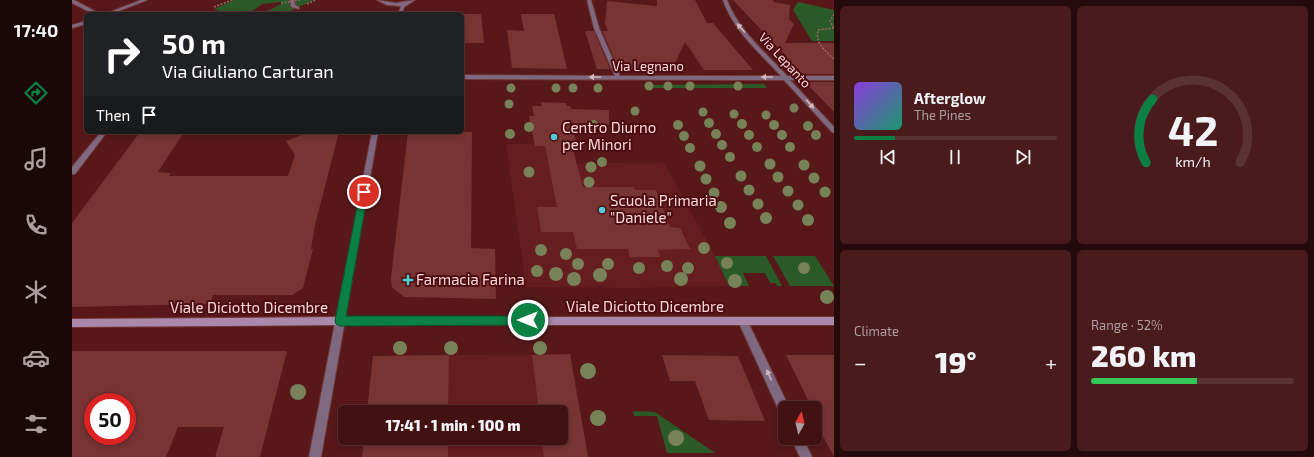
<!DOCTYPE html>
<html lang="en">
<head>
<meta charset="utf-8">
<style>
  body { margin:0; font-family:"Exo 2",sans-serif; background:#491b1c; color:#f1f3f6; height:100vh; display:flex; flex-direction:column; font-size:15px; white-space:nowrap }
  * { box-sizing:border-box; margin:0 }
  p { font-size:13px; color:#ae9ea0 }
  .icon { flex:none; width:22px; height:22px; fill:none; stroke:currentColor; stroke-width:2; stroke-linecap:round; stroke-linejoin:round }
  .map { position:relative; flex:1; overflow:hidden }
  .details { display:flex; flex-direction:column; gap:6px; padding:6px; background:#240a0a; width:480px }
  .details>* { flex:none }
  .guide { position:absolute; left:12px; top:12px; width:380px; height:122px; border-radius:6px; box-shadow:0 2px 6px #0003,0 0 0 1px #5a3233; background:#202124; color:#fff; overflow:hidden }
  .needle { width:26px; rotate:8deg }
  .controls { position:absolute; left:706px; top:401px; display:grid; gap:8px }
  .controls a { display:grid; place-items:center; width:44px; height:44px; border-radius:6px; background:#421213; box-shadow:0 2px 6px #0003,0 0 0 1px #5a3233; font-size:20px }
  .speed { position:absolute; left:12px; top:393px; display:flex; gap:8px; font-size:20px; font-weight:700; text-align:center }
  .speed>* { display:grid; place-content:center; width:52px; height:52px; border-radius:50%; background:#421213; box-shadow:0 2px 6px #0003,0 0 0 1px #5a3233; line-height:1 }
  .speed .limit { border:6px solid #d22; background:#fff; color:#111 }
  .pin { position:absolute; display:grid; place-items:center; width:34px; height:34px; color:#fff; margin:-17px; border:2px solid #fff; border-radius:50%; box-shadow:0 1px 4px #0007 }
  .me { position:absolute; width:44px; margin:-22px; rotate:270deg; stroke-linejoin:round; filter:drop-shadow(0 0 3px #0008) }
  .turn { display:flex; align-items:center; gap:14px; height:84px; padding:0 12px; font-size:18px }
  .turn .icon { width:52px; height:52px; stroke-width:2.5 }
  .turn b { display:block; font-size:28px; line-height:34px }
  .then { display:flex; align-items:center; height:38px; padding:0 12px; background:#0003; gap:8px; font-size:15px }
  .big { font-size:30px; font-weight:800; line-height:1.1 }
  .details .widget { flex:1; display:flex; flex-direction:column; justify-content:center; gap:6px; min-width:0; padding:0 14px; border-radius:6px; background:#491b1c }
  .details .dial { align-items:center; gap:0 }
  .dial svg { height:104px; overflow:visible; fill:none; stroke:#5a3233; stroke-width:7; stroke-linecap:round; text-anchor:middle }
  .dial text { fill:#f1f3f6; stroke:none }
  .song { display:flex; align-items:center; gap:12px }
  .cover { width:48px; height:48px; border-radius:6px; background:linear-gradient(135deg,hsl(270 70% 55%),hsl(160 70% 35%)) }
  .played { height:4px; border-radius:2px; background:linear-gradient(90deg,#0b8043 20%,#5a3233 20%) }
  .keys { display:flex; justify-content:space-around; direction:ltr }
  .heat { display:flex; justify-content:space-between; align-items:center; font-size:22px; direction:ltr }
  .charge { height:6px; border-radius:3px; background:linear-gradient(90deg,#34c759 52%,#5a3233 0) }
  .details .tiles { flex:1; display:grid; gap:6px; grid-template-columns:repeat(2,1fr) }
  .trip { position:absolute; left:266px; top:405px; width:230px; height:40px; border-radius:6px; background:#421213; box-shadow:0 2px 6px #0003,0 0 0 1px #5a3233; font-weight:800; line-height:40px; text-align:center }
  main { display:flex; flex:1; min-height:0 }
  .tabs { display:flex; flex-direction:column; width:72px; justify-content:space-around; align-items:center; background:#1a0708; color:#ae9ea0 }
  .tabs .icon { width:28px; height:28px }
  .tabs .selected { color:#0b8043 }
  .tabs b { font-size:18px; color:#f1f3f6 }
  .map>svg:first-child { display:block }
  .built { fill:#661d1f }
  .green { fill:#2a5a28 }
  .building { fill:#773433; fill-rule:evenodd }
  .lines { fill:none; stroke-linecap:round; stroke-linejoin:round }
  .lane-casing { stroke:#723737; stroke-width:2 }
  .street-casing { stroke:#723737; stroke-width:2 }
  .secondary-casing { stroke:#723737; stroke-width:2 }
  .path { stroke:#9a6665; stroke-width:1.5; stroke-dasharray:2 1.5; stroke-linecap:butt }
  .lane { fill:#7e6980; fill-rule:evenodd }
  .street { fill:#7e6980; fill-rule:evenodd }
  .secondary { fill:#a988ac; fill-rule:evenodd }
  .path-bridge { stroke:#9a6665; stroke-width:1.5; stroke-dasharray:2 1.5; stroke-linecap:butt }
  .tree { fill:#778258 }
  .oneway { fill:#d6b7bd }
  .route { fill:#0b8043; stroke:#07532c }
  .poi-dot { fill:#52ccd6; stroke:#4c0c10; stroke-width:1.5 }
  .labels { text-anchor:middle; stroke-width:4; stroke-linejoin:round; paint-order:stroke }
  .far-street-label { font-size:13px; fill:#fbd9d7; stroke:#4c0c10 }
  .poi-label { font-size:15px; fill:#fbd9d7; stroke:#4c0c10; text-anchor:start }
  .street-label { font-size:15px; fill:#fbd9d7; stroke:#4c0c10 }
</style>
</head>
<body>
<main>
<nav class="tabs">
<b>17:40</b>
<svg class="icon selected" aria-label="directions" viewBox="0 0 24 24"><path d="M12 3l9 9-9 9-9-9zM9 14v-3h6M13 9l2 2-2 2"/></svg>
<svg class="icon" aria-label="music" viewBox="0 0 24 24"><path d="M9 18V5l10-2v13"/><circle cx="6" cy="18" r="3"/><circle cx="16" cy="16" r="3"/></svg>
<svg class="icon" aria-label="phone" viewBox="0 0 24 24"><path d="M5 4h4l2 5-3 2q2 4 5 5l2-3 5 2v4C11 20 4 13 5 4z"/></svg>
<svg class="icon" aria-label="climate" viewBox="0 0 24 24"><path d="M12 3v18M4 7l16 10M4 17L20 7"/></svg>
<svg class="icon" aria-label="car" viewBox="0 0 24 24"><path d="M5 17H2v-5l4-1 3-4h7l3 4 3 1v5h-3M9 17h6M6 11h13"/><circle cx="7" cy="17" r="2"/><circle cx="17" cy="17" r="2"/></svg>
<svg class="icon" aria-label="filters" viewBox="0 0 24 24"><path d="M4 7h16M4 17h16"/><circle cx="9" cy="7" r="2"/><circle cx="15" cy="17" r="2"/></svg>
</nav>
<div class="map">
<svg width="762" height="457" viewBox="0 0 762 457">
  <rect width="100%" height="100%" fill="#581819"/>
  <g class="built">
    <polygon points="434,144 462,144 462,146 473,146 477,164 592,162 643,256 657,286 561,288 454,287"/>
    <polygon points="498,354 516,457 290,457 292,438 489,438 489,412 295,412 301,356"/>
  </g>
  <g class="green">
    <polygon points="162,0 242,0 212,14 194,12 209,4 209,2 190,4 184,9 173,14 155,14 142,9"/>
    <polygon points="726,2 762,10 762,41 740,41 721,10"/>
    <polygon points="692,84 695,88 574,88 572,85"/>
    <polygon points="643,256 694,256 710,286 705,286 704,283 698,283 693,273 671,273 677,286 657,286"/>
    <polygon points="701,256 743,256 762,286 718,286"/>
    <polygon points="561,411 583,412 643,453 595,453 585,416 562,416"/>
  </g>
  <g class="building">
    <polygon points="585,0 623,0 635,23 641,23 681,70 632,70 613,42 600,70 547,69 530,31 536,31 533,24 535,1 585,6"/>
    <polygon points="661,0 701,0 701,2 718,5 717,19 722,24 713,43 762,43 762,74 726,74 709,57 715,57"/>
    <polygon points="390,14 409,14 412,43 390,43"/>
    <polygon points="449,14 482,14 495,69 440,68 435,30 452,31"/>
    <polygon points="513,31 522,31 538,69 525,69"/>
    <polygon points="733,82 762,82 762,112"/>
    <polygon points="469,102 494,103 495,106 498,106 499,109 537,110 537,125 500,125 505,146 500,146 511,187 562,187 563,190 584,190 598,227 608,228 618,249 586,250 588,257 558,257 556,249 505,249 501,232 469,232 465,207 485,207 473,146 463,146 457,116 462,116 460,106 470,106"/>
    <polygon points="68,132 112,132 86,172 99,173 97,176 216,176 223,155 214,141 230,135 231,132 267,132 243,225 239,249 241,249 231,288 220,295 141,295 138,304 0,307 0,223"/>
    <polygon points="336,132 400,132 399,248 423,249 424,299 332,297 320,287 319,278"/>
    <path d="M0,351h215l-27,106h-45l9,-30h-46l-12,30h-94zM21,402h34v34h-34z"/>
    <polygon points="498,354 516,457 472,457 470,438 489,438 489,412 467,412 460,355"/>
    <polygon points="377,355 376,412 295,412 301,356"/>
    <polygon points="590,355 666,356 693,421 637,420 623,381 598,381"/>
    <polygon points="714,355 762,355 762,457 743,421 743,408 740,408"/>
    <polygon points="292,438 376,438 376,457 290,457"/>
  </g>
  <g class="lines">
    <defs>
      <polygon id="lane" points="218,0 222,0 223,5 227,7 227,9 219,7"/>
      <g id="street">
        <polygon points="0,0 2,0 28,14 22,14 0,3"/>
        <polygon points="69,0 75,0 39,14 33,14"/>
        <polygon points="305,0 324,3 343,0 332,7 330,14 326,14 329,6 315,5"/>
        <path d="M515,0h4l8,28 21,48h161c-21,-23 -48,-46 -58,-76h4c11,30 39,53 60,76h47v4h-44l44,47v6l-2,-1 -48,-52 -322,-1v-4l153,1 -21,-48z"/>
        <polygon points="14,21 14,24 0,28 0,25"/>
        <polygon points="29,132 35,132 3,174 0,174 0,167"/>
        <polygon points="300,132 306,132 249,457 237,457"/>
        <polygon points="671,317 674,318 717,407 713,408 713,416 709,415 666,321 668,318"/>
        <polygon points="719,438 731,438 740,457 728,457"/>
      </g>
      <polygon id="secondary" points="268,317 762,317 762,325 268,325 0,327 0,319"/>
    </defs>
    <use href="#lane" class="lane-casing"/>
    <use href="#street" class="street-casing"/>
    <use href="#secondary" class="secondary-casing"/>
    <g class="path">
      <polyline points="235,4 244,0"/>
      <polyline points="142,7 160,0"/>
      <polyline points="196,11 204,14"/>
      <polyline points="762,14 758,21 762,28"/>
      <path d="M762,28l-16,2c-3,13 7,21 16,29"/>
    </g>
    <use href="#lane" class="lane"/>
    <use href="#street" class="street"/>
    <use href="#secondary" class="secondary"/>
    <polyline class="path-bridge" points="209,3 228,0"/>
  </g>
  <g class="tree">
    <circle cx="577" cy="86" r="4.5"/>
    <circle cx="596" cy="86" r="4.5"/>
    <circle cx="618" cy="86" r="4.5"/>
    <circle cx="666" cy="86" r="4.5"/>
    <circle cx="439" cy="88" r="4.5"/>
    <circle cx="484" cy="88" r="4.5"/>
    <circle cx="501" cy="88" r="4.5"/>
    <circle cx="526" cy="88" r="4.5"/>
    <circle cx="437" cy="104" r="4.5"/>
    <circle cx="722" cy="108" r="4.5"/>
    <circle cx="563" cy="111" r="4.5"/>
    <circle cx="631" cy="112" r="4.5"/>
    <circle cx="662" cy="114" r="4.5"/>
    <circle cx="694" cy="115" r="4.5"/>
    <circle cx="637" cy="123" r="5"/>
    <circle cx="670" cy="124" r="5"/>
    <circle cx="521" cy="125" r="5"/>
    <circle cx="606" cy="125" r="5"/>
    <circle cx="702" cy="125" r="5"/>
    <circle cx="736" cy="126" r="5"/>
    <circle cx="457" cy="127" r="5"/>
    <circle cx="438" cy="134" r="5"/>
    <circle cx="644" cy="134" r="5"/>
    <circle cx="677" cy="135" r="5"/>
    <circle cx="710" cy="135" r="5"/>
    <circle cx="744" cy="135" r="5"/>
    <circle cx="612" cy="136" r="5"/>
    <circle cx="650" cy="145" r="5"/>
    <circle cx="685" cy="147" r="5"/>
    <circle cx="718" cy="147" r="5"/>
    <circle cx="618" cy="148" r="5"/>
    <circle cx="658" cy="157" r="5"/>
    <circle cx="530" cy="162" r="5"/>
    <circle cx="698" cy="164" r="5.5"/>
    <circle cx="732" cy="165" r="5.5"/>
    <circle cx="628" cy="166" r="5.5"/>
    <circle cx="519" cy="167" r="5.5"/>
    <circle cx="457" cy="172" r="5.5"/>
    <circle cx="669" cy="176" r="5.5"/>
    <circle cx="706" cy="177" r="5.5"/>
    <circle cx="742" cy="178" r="5.5"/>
    <circle cx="634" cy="179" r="5.5"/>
    <circle cx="517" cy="182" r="5.5"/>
    <circle cx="677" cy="190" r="5.5"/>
    <circle cx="716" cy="191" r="5.5"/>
    <circle cx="753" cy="192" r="5.5"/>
    <circle cx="642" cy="193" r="5.5"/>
    <circle cx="686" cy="204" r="5.5"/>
    <circle cx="726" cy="205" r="5.5"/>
    <circle cx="649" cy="207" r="6"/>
    <circle cx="694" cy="218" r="6"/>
    <circle cx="736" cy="220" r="6"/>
    <circle cx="658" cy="223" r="6"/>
    <circle cx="632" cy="248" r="6"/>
    <circle cx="469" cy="250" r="6"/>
    <circle cx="494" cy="254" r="6"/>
    <circle cx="655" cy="263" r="6"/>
    <circle cx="506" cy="264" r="6"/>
    <circle cx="536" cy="264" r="6"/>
    <circle cx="595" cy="266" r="6"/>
    <circle cx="567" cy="268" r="6"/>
    <circle cx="616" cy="268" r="6"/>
    <circle cx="732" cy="268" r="6"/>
    <circle cx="465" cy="271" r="6"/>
    <circle cx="484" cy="274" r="7"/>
    <circle cx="528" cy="275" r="7"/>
    <circle cx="502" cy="279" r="7"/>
    <circle cx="609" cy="279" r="7"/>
    <circle cx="663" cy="281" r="7"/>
    <circle cx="755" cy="297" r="7"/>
    <circle cx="328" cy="348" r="7"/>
    <circle cx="379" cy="348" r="7"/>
    <circle cx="468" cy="348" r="7"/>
    <circle cx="516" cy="371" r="8"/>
    <circle cx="226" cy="392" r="8"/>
    <circle cx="526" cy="418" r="8"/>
    <circle cx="604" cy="438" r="8"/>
  </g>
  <defs><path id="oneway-solid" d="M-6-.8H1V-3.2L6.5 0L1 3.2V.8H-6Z"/></defs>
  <g class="oneway">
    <use href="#oneway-solid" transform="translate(669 28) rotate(-132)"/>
    <use href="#oneway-solid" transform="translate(523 77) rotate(-180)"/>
    <use href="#oneway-solid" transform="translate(695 77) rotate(-180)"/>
    <use href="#oneway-solid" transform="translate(738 104) rotate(49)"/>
    <use href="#oneway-solid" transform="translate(697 375) rotate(-114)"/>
  </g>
  <polygon class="route" points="292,189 296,192 274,316 456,316 460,317 462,320 460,324 456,325 268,326 264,324 263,321 288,192"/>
  <g class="poi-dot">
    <circle cx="482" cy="137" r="4"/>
    <circle cx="530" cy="210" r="4"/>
    <path d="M334 274h4v4h4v4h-4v4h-4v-4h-4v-4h4z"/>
  </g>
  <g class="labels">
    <g class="far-street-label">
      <text transform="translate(713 60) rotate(47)" y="5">Via Lepanto</text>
      <text x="576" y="71">Via Legnano</text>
    </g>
    <g class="poi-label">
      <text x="490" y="133">Centro Diurno<tspan x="490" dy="17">per Minori</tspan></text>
      <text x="538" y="206">Scuola Primaria<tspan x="538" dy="17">"Daniele"</tspan></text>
      <text x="344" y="285">Farmacia Farina</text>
    </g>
    <g class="street-label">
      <text x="573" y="312">Viale Diciotto Dicembre</text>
      <text x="177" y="313">Viale Diciotto Dicembre</text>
    </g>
  </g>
</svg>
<div class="controls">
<a><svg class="needle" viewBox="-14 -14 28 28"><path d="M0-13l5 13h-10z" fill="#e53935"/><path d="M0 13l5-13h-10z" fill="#ae9ea0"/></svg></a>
</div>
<div class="speed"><div class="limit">50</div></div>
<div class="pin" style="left:292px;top:192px;background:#d93025"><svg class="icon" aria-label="arrive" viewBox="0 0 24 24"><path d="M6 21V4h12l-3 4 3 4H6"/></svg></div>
<svg class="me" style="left:456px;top:320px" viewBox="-20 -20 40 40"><circle r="17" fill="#0b8043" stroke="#fff" stroke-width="3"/><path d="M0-11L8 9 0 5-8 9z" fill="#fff"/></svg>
<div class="trip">17:41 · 1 min · 100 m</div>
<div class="guide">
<div class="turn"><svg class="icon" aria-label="right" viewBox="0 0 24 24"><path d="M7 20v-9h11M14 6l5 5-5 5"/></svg><div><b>50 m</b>Via Giuliano Carturan</div></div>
<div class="then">Then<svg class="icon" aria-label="arrive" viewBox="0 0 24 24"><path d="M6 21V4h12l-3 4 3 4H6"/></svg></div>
</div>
</div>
<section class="details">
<div class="tiles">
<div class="widget">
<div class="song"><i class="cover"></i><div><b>Afterglow</b><p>The Pines</p></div></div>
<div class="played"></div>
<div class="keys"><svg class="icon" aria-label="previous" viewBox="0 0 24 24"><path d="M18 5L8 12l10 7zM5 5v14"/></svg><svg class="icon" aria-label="pause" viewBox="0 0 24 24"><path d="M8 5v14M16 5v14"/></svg><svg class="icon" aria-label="next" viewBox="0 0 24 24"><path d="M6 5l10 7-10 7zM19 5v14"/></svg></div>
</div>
<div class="widget dial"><svg viewBox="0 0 100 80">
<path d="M14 69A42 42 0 1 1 86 69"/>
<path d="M14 69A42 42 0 0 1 19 20" stroke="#0b8043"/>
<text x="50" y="56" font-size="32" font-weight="700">42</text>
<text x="50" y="72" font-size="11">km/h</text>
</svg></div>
<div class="widget"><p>Climate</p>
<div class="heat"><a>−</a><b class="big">19°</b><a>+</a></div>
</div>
<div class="widget"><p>Range · 52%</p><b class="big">260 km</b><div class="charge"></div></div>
</div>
</section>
</main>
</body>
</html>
